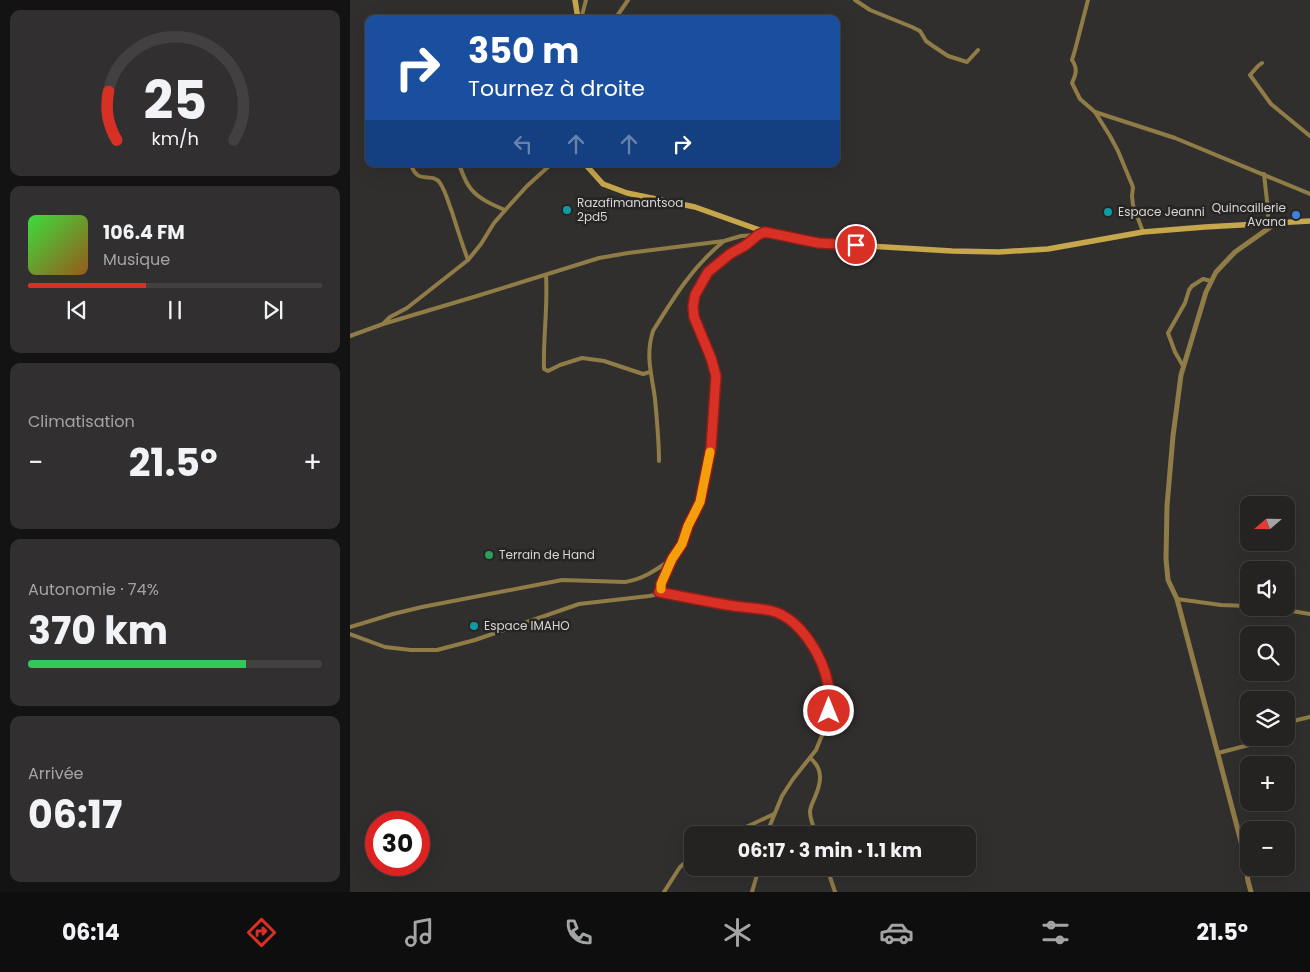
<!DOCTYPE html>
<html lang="fr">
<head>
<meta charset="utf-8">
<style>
  body { margin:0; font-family:Poppins,sans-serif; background:#312f2f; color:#f1f3f6; height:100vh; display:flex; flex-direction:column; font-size:19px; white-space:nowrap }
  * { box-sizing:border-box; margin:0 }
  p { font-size:16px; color:#a3a4a5 }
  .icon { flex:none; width:28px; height:28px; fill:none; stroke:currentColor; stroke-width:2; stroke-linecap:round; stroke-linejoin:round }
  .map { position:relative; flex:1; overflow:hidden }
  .side { display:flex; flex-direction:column; gap:10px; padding:10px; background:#141313; width:350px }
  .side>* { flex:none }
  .banner { position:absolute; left:15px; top:15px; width:475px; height:152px; border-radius:10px; box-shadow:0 5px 20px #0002,0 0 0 1px #424040; background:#1a4fa0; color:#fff; overflow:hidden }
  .needle { width:32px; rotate:250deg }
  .fabs { position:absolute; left:890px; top:496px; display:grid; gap:10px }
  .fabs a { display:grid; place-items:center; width:55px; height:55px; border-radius:10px; background:#252322; box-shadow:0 5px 20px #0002,0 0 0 1px #424040; font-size:25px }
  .speed { position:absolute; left:15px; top:811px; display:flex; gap:10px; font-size:25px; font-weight:700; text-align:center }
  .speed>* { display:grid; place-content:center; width:65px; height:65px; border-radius:50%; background:#252322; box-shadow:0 5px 20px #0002,0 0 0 1px #424040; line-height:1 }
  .speed .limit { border:8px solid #d22; background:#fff; color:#111 }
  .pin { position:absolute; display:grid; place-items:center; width:42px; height:42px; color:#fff; margin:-21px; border:2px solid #fff; border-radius:50%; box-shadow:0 1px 5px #0007 }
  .me { position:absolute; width:55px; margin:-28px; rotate:0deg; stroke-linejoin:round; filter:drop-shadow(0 0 4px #0008) }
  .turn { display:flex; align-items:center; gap:18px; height:105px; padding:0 20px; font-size:22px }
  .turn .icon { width:65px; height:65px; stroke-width:2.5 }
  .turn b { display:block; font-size:35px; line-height:42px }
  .lanes { display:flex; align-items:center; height:48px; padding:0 20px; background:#0003; justify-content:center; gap:25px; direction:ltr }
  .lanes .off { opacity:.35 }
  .big { font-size:38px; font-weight:700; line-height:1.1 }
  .side .tile { flex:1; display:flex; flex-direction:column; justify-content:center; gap:8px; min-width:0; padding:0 18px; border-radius:10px; background:#312f2f }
  .side .dial { align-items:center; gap:0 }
  .dial svg { height:130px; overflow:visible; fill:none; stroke:#424040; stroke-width:7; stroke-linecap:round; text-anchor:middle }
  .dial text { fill:#f1f3f6; stroke:none }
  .song { display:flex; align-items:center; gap:15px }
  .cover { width:60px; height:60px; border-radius:8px; background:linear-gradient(135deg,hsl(120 70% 55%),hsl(30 70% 35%)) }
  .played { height:5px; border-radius:2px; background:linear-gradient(90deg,#d93025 40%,#424040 40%) }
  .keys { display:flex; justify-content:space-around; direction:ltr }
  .heat { display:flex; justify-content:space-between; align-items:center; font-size:28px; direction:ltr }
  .charge { height:8px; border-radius:4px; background:linear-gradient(90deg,#34c759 74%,#424040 0) }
  .trip { position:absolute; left:334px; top:826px; width:292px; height:50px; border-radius:10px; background:#252322; box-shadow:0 5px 20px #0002,0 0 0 1px #424040; font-weight:700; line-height:50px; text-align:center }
  .dock { display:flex; height:80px; justify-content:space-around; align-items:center; background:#0f0e0e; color:#a3a4a5 }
  .dock .icon { width:35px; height:35px }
  .dock .on { color:#d93025 }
  .dock b { font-size:22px; color:#f1f3f6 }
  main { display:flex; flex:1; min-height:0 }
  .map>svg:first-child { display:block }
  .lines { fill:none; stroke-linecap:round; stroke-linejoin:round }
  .minor { stroke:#907c46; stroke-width:4 }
  .tertiary { stroke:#907c46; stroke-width:5 }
  .secondary { stroke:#c7a74c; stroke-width:5.5 }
  .route-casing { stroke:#8d1f18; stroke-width:12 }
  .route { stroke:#d93025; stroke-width:9 }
  .slow { stroke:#f59e0b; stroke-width:9 }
  .culture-dot { fill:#0f9aa8; stroke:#272524; stroke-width:2 }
  .shop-dot { fill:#3f7fe0; stroke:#272524; stroke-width:2 }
  .leisure-dot { fill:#2e9e5b; stroke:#272524; stroke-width:2 }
  .labels { text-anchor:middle; stroke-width:5; stroke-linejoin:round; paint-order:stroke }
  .poi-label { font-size:12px; fill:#d6d4d4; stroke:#272524; text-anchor:start }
</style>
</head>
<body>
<main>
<section class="side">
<div class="tile dial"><svg viewBox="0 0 100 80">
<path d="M14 69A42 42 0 1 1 86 69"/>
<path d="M14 69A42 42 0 0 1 9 39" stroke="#d93025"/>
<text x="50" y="56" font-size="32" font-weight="700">25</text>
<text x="50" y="72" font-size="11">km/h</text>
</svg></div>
<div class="tile">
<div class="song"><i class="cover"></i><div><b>106.4 FM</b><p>Musique</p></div></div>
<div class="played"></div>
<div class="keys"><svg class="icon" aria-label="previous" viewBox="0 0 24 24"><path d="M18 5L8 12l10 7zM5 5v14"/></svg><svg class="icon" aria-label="pause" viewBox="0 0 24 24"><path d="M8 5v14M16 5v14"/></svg><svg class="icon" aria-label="next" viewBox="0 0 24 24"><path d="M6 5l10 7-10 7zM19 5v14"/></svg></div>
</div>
<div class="tile"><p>Climatisation</p>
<div class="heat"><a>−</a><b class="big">21.5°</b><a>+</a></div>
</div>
<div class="tile"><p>Autonomie · 74%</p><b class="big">370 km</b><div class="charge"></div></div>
<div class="tile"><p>Arrivée</p><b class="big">06:17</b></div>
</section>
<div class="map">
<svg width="960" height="892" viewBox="0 0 960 892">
  <rect width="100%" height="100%" fill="#312f2e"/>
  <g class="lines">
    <g class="minor">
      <polyline points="505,0 520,10 562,27 570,31 576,41 583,46 598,56 617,62 628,50"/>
      <path d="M738,0l-13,50 -3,10c6,9 4,14 0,23l8,16 15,13 80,26 135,56"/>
      <polyline points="231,19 236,0"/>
      <polyline points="265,19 278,0"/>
      <polyline points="912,63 908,66 900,75 921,104 960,136"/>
      <polyline points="745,112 760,136 768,151 783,187 782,196 783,205 793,232"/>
      <path d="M61,164c6,22 21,7 29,19 6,9 8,19 12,29 5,16 10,32 16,48"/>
      <path d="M109,164c3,8 6,18 12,25 8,10 22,16 34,21"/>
      <polyline points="914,174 918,210 918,223"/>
      <polyline points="415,232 408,235 396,245 380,254 358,272 345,295 343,306 344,317 361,358 366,376 361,448 350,502 338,526 331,544 322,559 311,584 311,589 309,592 368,603 423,611 438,618 452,631 464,646 470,659 479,685 479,711 475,728 466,750 443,779 432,796 416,835"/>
      <path d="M196,275c2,31 -3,63 -2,94l4,2 12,-6 22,-7 22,3 39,13 7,-2"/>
      <polyline points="33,324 127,296 249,258 278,253 374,241 391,236 407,235"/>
      <polyline points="0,336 33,324 40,317 57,308 118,260 131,244 144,223 158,207 177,186 198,167 200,164"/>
      <polyline points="833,366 825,352 818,333 835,303 839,290 842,286 853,279 861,281"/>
      <path d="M309,461c0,-20 -2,-41 -4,-62 -3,-24 -10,-43 -2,-68 21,-34 40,-65 71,-90"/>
      <polyline points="827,599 871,605 899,606"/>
      <polyline points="924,608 960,614"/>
      <path d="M0,627l43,-13 29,-7 140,-27 63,2c19,-3 32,-13 47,-23"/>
      <polyline points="0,634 35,647 61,650 87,650 125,640 229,604 299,596 305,595 309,592"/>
      <polyline points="936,726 947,720 960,717"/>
      <polyline points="868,753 899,745 917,738"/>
      <path d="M460,758c14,11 11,25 5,39 -2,5 -5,10 -5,15 0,8 4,16 7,23"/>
      <polyline points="379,835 424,814"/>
      <polyline points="477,868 485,892"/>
      <polyline points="314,892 330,867 342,857"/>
      <polyline points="402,892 409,868"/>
    </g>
    <polyline class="tertiary" points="901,892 898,881 894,853 827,599 818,580 816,559 817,506 823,436 831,375 856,292 866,272 885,252 926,223"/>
    <g class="secondary">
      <polyline points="225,0 228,19"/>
      <polyline points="235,164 253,184 277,193 345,207 415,232 468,243 602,251 649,252 698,249 793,232 855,227 960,221"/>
    </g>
  </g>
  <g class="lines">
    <defs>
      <path id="route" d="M479,711c0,-9 1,-18 -1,-27 -5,-27 -27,-65 -56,-73 -12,-3 -25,-3 -38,-5 -25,-4 -50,-9 -75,-14l2,-3v-5l11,-25 10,-15 6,-18 12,-24 11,-54 5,-72 -5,-18 -17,-41 -1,-11 2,-11 13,-23 22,-18 16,-9 12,-10 7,-3 53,11 38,2"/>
    </defs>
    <use href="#route" class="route-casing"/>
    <use href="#route" class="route"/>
    <polyline class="slow" points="311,589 311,584 322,559 332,544 338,526 350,502 360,452"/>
  </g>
  <g class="culture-dot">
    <circle cx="217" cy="210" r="5"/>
    <circle cx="758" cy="212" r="5"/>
    <circle cx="124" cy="626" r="5"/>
  </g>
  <circle class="shop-dot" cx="946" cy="215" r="5"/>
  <circle class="leisure-dot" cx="139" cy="555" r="5"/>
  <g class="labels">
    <g class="poi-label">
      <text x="227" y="207">Razafimanantsoa<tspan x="227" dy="14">2pd5</tspan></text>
      <text x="936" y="212" text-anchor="end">Quincaillerie<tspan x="936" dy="14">Avana</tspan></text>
      <text x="768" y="216">Espace Jeanni</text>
      <text x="149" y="559">Terrain de Hand</text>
      <text x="134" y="630">Espace IMAHO</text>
    </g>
  </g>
</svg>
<div class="fabs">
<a><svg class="needle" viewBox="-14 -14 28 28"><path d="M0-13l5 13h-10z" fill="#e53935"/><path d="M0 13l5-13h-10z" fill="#a3a4a5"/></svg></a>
<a><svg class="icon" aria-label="sound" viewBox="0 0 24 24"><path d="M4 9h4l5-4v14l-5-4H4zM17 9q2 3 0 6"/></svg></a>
<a><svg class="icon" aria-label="search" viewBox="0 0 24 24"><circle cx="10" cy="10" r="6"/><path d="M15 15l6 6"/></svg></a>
<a><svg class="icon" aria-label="layers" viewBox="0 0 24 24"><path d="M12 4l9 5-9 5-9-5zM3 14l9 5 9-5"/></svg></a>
<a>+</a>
<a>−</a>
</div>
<div class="speed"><div class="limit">30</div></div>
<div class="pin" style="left:506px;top:245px;background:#d93025"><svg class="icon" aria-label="arrive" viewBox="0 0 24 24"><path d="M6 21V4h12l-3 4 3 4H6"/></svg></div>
<svg class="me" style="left:479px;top:711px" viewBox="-20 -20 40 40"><circle r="17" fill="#d93025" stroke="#fff" stroke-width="3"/><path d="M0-11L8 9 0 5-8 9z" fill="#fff"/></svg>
<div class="trip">06:17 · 3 min · 1.1 km</div>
<div class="banner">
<div class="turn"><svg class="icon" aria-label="right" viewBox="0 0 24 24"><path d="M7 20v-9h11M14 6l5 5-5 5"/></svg><div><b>350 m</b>Tournez à droite</div></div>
<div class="lanes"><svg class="icon off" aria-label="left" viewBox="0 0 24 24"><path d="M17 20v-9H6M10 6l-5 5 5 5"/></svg><svg class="icon off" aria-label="ahead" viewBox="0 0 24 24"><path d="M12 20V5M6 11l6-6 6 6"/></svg><svg class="icon off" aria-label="ahead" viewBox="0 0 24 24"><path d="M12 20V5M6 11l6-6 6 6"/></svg><svg class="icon" aria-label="right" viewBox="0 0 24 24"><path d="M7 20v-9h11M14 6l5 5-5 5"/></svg></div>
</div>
</div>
</main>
<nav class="dock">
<b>06:14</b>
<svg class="icon on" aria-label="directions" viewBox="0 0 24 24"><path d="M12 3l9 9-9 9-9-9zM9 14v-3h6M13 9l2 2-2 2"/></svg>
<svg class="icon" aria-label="music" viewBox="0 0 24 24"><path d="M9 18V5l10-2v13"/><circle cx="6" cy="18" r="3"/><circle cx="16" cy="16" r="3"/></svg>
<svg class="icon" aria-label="phone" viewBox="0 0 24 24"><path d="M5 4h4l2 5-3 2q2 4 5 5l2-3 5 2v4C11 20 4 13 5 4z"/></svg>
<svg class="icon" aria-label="climate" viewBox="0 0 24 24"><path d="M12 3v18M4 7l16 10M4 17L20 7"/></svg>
<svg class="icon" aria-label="car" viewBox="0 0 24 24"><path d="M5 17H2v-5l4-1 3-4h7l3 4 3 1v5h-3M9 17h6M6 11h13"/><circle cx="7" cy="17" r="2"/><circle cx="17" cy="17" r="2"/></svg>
<svg class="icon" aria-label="filters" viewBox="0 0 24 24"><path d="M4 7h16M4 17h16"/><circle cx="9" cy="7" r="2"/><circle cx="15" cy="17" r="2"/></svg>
<b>21.5°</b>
</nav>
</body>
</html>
